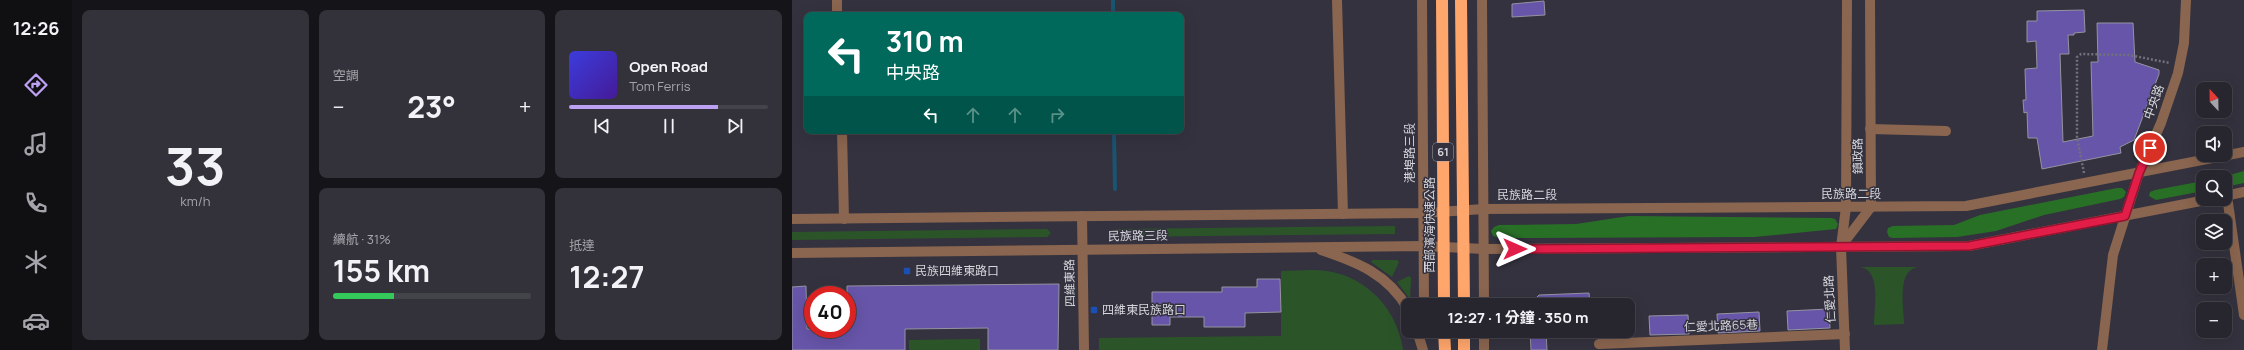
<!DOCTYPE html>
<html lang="zh-TW">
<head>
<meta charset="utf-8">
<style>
  body { margin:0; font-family:Manrope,"Noto Sans TC",sans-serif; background:#33323a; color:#f1f3f6; height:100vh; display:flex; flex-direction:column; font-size:15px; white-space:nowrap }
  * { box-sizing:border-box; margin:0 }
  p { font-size:13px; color:#a4a5aa }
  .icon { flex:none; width:22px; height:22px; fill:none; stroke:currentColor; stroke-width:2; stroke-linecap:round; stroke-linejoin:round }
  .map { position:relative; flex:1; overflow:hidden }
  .drawer { display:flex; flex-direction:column; gap:10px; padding:10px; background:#151519; width:720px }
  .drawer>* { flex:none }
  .hud { position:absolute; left:12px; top:12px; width:380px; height:122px; border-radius:8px; box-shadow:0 4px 16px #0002,0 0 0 1px #43434a; background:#00695c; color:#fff; overflow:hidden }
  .needle { width:26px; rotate:338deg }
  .tools { position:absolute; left:1404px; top:82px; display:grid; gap:8px }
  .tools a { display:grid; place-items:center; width:36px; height:36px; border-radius:8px; background:#27262e; box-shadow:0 4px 16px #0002,0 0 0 1px #43434a; font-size:20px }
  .speed { position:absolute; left:12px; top:286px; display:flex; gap:8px; font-size:20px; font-weight:700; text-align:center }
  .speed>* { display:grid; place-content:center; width:52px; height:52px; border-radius:50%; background:#27262e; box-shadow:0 4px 16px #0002,0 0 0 1px #43434a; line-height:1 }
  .speed .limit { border:6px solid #d22; background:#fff; color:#111 }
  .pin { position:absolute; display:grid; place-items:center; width:34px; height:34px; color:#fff; margin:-17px; border:2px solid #fff; border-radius:50%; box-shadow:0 1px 4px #0007 }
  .me { position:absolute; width:44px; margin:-22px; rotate:90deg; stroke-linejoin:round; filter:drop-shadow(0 0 3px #0008) }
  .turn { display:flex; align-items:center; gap:14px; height:84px; padding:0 16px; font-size:18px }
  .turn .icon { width:52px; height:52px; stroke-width:2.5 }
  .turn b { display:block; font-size:28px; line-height:34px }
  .lanes { display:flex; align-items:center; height:38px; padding:0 16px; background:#0003; justify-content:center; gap:20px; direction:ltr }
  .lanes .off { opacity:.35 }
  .big { font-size:30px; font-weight:700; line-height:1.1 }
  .drawer .tile { flex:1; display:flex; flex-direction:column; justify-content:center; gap:6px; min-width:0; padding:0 14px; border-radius:8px; background:#33323a }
  .drawer .dial { align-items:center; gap:0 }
  .dial b { font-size:52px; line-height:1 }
  .song { display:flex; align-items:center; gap:12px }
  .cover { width:48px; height:48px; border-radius:6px; background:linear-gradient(135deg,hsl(240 70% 55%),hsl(260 70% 35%)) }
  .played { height:4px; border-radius:2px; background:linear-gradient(90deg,#bca0f2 75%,#43434a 75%) }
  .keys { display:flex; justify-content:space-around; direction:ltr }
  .heat { display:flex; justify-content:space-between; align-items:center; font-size:22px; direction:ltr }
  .charge { height:6px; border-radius:3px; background:linear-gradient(90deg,#34c759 31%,#43434a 0) }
  .drawer .tiles { flex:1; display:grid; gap:10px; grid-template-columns:repeat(3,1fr) }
  .tile:first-child { grid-row:span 2 }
  .trip { position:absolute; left:609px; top:298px; width:234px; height:40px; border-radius:8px; background:#27262e; box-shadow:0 4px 16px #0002,0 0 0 1px #43434a; font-weight:700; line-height:40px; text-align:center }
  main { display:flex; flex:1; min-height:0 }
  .tabs { display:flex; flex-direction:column; width:72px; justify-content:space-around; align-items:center; background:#100f12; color:#a4a5aa }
  .tabs .icon { width:28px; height:28px }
  .tabs .on { color:#bca0f2 }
  .tabs b { font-size:18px; color:#f1f3f6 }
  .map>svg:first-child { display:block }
  .green { fill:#2b5529 }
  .forest { fill:#297027 }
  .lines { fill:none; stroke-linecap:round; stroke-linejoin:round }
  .stream { stroke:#1a5472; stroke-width:4 }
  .building { fill:#6755a9; stroke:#9593a1 }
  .path { stroke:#72717b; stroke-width:2.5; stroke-dasharray:2 2; stroke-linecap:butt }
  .minor { stroke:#8a654f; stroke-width:10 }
  .highway { stroke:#ffa66c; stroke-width:12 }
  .highway-bridge { stroke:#ffa66c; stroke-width:12 }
  .route-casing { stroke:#92132f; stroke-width:10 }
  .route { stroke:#e11d48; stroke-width:7 }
  .transit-dot { fill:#1a4fb4; stroke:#34323e; stroke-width:1.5 }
  .labels { text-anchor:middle; stroke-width:3; stroke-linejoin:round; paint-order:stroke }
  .shield { fill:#34323e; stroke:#a5a5ad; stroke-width:1 }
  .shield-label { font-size:11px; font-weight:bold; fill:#d6d6dd }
  .street-label { font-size:12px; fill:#d6d6dd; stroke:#34323e }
  .poi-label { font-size:12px; fill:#d6d6dd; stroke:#34323e; text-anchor:start }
</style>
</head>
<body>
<main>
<nav class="tabs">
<b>12:26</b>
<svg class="icon on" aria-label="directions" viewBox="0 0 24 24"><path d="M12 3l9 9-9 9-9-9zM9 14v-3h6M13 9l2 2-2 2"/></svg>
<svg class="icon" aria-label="music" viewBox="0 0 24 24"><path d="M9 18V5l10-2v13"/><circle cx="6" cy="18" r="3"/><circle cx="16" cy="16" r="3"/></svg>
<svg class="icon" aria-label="phone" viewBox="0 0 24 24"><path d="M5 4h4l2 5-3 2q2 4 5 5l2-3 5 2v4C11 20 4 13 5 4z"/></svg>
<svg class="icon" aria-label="climate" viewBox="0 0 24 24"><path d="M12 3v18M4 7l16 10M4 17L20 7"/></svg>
<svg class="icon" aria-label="car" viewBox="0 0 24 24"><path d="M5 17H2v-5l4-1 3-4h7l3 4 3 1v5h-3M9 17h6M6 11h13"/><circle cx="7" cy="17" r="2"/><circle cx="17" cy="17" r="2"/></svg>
</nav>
<section class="drawer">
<div class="tiles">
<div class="tile dial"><b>33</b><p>km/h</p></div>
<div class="tile"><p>空調</p>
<div class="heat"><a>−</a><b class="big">23°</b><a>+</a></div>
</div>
<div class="tile">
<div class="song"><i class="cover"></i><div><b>Open Road</b><p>Tom Ferris</p></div></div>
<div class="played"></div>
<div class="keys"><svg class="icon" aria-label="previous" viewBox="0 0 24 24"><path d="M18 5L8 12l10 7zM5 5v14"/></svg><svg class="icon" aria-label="pause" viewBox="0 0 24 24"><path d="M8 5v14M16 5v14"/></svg><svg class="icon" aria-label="next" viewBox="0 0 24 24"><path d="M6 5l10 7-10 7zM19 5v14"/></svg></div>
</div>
<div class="tile"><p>續航 · 31%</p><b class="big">155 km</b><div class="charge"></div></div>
<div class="tile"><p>抵達</p><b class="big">12:27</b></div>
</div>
</section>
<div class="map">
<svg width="1452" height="350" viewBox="0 0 1452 350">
  <rect width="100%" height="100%" fill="#34323e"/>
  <g class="green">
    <polygon points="603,226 603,234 324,237 320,233 324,229"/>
    <polygon points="255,229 259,233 255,237 0,240 0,232"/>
    <polygon points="580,260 605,260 607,262 600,277 579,262"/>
    <path d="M1068,267h58c-22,3 -14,41 -14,57l-30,1c0,-16 8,-55 -14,-58z"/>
    <path d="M489,271c15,0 31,-2 46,0 40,6 71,39 76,79h-304v-12l182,-2z"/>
    <polygon points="617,276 619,278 618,299 605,282"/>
    <polygon points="188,339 188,350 117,350 117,340"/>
  </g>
  <g class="forest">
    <polygon points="1452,171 1452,183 1433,187 1433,177 1430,177"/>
    <polygon points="1411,181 1411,191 1364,200 1357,196 1358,192 1363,190"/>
    <polygon points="1325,188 1330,188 1334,192 1332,197 1328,199 1252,215 1204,231 1165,237 1101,238 1097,237 1095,232 1096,228 1101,226 1162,225 1188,215"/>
    <polygon points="837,216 1039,218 1043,219 1046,224 1044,229 962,237 707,238 701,236 699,231 702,227 707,225 784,224"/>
  </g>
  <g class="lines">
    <g class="stream">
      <polyline points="321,0 321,15"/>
      <polyline points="322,131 323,189"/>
    </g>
  </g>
  <g class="building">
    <polygon points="752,1 753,15 720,17 720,4"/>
    <polygon points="1292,10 1293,32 1282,33 1282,35 1276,35 1277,54 1268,54 1271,142 1301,136 1299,62 1306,62 1305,23 1341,23 1343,62 1367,70 1367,74 1342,140 1328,147 1329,153 1250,169 1245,138 1236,138 1235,112 1232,113 1231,100 1234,100 1233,69 1245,68 1244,41 1235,42 1235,21 1245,21 1245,11"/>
    <polygon points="465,279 488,279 489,312 453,313 453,327 412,327 412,317 378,317 378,325 360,325 360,292 430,292 430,287 465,287"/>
    <polygon points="267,284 266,350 196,350 196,328 113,329 113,350 0,350 0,287 14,286 15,329 55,329 55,286"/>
    <polygon points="797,293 798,305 737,305 747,295"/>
    <polygon points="1037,309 1038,328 996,330 995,311"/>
    <polygon points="967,312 968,331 926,333 925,314"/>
    <polygon points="896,315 897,334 858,335 857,316"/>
    <polygon points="738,331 754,331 755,350 739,350"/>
  </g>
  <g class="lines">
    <polyline class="path" points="1292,173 1285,137 1285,57 1289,54 1337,55 1378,63"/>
    <g class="minor">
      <polyline points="45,0 45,15"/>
      <polyline points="545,0 551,214"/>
      <polyline points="630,0 632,305"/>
      <polyline points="690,0 692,305"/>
      <polyline points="1078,129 1154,131"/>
      <polyline points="50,131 52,219"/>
      <polyline points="1433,196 1452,192"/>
      <polyline points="1435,196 1452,315"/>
      <polyline points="290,216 292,350"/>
      <polyline points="0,219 631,213 692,209 1174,206 1452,152"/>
      <polyline points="1050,245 1079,207 1078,0"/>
      <path d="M529,250c36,12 67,24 87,59"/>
      <polyline points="0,253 632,246 692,249 1177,246 1419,199"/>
      <polyline points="625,331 631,350"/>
      <polyline points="692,331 692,350"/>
      <polyline points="807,344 1053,334"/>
      <polyline points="1053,350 1049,247 1054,207 1055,0"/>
      <polyline points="1310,350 1321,255 1347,173 1369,123 1386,73 1392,43 1394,0"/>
    </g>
    <g class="highway">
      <polyline points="652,331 653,350"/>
      <polyline points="672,331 672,350"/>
    </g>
    <g class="highway-bridge">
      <polyline points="650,0 652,305"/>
      <polyline points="669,0 672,305"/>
    </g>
  </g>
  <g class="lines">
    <defs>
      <polyline id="route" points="723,249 1177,246 1333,216 1347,173 1358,148"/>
    </defs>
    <use href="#route" class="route-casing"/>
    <use href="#route" class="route"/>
  </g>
  <g class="transit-dot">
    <rect x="111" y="267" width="8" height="8" rx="2"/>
    <rect x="298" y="306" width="8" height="8" rx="2"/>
  </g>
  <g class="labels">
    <rect class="shield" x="641" y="143" width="20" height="18" rx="3"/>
    <g class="shield-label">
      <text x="651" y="156">61</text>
    </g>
    <g class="street-label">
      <text transform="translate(1362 102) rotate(-70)" y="4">中央路</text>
      <text transform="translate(618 153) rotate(-90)" y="4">港埠路三段</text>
      <text transform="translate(1066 156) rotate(-91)" y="4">鎮政路</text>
      <text x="1059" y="198">民族路二段</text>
      <text x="735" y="199">民族路二段</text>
      <text transform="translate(638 225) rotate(-90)" y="4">西部濱海快速公路</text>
      <text transform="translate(346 236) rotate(-1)" y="4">民族路三段</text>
      <text transform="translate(278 283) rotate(-91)" y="4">四維東路</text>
      <text transform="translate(1038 299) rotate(-93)" y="4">仁愛北路</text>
      <text transform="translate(929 326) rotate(-2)" y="4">仁愛北路65巷</text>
    </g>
    <g class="poi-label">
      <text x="123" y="275">民族四維東路口</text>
      <text x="310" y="314">四維東民族路口</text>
    </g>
  </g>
</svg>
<div class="tools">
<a><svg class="needle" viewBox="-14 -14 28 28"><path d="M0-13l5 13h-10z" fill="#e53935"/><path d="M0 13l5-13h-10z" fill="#a4a5aa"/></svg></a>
<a><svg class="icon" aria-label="sound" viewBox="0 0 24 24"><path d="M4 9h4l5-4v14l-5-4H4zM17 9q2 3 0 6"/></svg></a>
<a><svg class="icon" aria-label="search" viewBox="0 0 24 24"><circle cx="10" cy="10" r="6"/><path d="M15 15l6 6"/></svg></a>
<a><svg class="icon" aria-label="layers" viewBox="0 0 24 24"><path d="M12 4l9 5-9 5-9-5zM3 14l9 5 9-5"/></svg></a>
<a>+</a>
<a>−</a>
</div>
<div class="speed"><div class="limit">40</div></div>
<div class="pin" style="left:1358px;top:148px;background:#d93025"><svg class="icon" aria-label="arrive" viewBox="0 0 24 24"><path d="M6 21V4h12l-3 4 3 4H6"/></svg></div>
<svg class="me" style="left:723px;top:249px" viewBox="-20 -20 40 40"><path d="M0-17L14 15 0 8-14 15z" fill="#e11d48" stroke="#fff" stroke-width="4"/></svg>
<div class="trip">12:27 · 1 分鐘 · 350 m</div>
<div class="hud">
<div class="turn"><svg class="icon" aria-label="left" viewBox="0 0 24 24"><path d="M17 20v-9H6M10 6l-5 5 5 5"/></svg><div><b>310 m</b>中央路</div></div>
<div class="lanes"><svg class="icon" aria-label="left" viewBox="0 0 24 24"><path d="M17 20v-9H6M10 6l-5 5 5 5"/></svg><svg class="icon off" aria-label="ahead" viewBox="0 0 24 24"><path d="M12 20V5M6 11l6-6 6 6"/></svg><svg class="icon off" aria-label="ahead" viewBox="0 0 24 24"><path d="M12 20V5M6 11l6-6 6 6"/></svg><svg class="icon off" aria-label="right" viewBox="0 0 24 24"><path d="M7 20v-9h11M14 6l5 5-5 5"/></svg></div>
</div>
</div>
</main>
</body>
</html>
